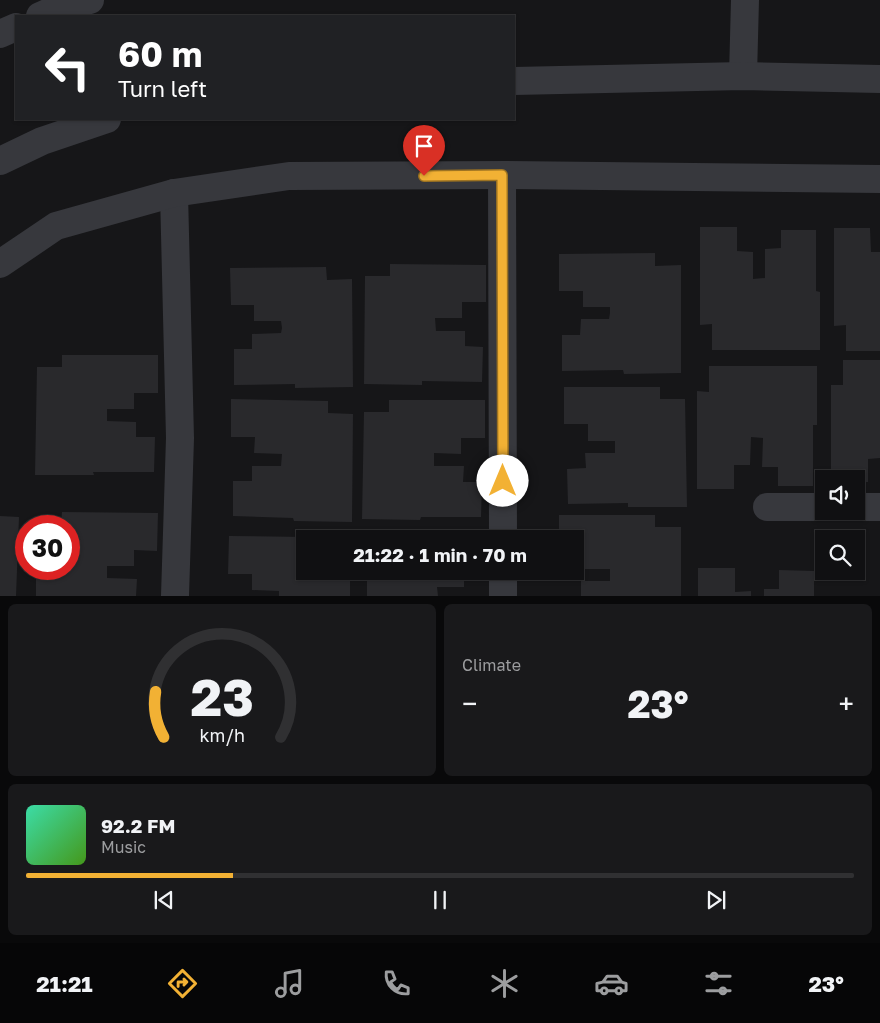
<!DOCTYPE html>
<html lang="en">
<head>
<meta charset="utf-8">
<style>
  body { margin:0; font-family:"Golos Text",sans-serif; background:#19191b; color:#f1f3f6; height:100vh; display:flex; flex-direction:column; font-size:19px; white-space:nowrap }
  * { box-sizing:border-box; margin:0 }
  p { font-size:16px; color:#9c9d9f }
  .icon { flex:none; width:28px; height:28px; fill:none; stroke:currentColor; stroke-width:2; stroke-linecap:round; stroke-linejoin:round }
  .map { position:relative; height:596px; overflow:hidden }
  .drawer { display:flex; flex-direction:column; gap:8px; padding:8px; background:#09090a; flex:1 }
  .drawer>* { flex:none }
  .banner { position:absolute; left:15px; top:15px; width:500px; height:105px; border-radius:0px; box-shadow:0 1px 4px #0004,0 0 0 1px #303032; background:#202124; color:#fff; overflow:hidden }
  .controls { position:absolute; left:815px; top:470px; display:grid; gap:10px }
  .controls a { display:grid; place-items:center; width:50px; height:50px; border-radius:0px; background:#101012; box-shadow:0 1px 4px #0004,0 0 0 1px #303032; font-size:25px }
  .speed { position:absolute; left:15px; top:515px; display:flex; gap:10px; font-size:25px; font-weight:700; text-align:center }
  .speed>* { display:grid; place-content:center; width:65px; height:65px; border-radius:50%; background:#101012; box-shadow:0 1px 4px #0004,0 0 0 1px #303032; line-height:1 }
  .speed .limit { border:8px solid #d22; background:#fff; color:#111 }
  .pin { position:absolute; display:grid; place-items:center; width:42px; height:42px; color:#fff; margin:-51px -21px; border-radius:50% 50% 50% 0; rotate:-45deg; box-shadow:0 0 5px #0007 }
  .pin .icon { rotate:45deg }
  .me { position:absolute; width:55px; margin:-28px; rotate:0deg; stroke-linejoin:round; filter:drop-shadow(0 0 4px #0008) }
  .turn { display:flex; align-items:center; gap:18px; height:105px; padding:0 20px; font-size:22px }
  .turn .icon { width:65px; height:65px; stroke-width:2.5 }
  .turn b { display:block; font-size:35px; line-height:42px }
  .big { font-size:38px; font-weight:700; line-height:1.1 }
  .drawer .widget { flex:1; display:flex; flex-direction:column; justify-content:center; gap:8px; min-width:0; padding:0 18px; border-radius:8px; background:#19191b }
  .drawer .dial { align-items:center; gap:0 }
  .dial svg { height:130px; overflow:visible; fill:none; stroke:#303032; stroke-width:7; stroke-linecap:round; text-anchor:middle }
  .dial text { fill:#f1f3f6; stroke:none }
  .song { display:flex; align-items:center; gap:15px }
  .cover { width:60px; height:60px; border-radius:8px; background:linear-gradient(135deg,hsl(160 70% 55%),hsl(100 70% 35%)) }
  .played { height:5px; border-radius:2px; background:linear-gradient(90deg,#f2b134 25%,#303032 25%) }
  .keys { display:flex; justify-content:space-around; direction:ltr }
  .heat { display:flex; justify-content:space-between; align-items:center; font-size:28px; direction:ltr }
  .drawer .tiles { flex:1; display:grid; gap:8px; grid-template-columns:1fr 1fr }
  .widget:last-child { grid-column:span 2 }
  .trip { position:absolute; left:296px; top:530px; width:288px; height:50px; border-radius:0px; background:#101012; box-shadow:0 1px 4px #0004,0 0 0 1px #303032; font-weight:700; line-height:50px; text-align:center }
  .tab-bar { display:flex; height:80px; justify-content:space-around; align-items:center; background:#060607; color:#9c9d9f }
  .tab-bar .icon { width:35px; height:35px }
  .tab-bar .selected { color:#f2b134 }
  .tab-bar b { font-size:22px; color:#f1f3f6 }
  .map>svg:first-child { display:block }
  .building { fill:#29292c }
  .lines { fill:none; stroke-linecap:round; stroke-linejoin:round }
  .street { stroke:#37383d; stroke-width:28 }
  .route-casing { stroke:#9d7322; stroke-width:12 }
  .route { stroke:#f2b134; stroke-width:9 }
</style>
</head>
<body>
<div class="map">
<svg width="880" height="596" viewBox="0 0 880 596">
  <rect width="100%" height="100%" fill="#161618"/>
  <g class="building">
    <polygon points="700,227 737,227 737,251 753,252 753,279 765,278 765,249 781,248 781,230 816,230 816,291 820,292 820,350 712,350 712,324 700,325"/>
    <polygon points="834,228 870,228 871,252 880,252 880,351 846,351 846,325 834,326"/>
    <polygon points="655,253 655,266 681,265 681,373 624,374 623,370 562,371 562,335 580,335 581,319 609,319 610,313 610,307 583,307 583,291 559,291 559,254"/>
    <polygon points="390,264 486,265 486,302 462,302 462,318 435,318 436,331 465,331 465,346 483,347 482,382 422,381 422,385 364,384 365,276 390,276"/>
    <polygon points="326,267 327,280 352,279 353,387 295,388 295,384 234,385 234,349 252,349 252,334 281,333 282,328 281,321 254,321 254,305 231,305 230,268"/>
    <polygon points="62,355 158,355 158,393 134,393 134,409 107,409 107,421 136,422 136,437 155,437 154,472 93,472 94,475 35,475 37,367 62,367"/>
    <polygon points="843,360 880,360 880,458 868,459 868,482 856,482 856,479 831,479 831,385 843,385"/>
    <polygon points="709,366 817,366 817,425 813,425 813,486 778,486 778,467 762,467 763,438 751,437 750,465 734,465 734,489 697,489 697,391 709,392"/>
    <polygon points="564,387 660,387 660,399 685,399 687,507 628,507 628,503 568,504 567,469 586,468 585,453 615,453 615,441 588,441 588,424 564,424"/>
    <polygon points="231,399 328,401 328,413 353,414 352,522 294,521 293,518 233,516 233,481 252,481 252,466 281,466 282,454 254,453 255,437 231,437"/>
    <polygon points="389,400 485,400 485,438 461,438 461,454 434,453 434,466 464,466 463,482 482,482 481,517 421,517 420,520 362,519 364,412 389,412"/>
    <polygon points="62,512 158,513 157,551 134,550 134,566 107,566 107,578 137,579 136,596 36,596 36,569 69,569 69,526 36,526 36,524 61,524"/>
    <polygon points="559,515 655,515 655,527 681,527 681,596 581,596 581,581 610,581 610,569 584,569 583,552 575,552 575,539 559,539"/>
    <polygon points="0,516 19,517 16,596 0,596"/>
    <polygon points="392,532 489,533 489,539 392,539"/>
    <polygon points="229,536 305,537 305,571 350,571 350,596 279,596 279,591 252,590 252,574 228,574"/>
    <polygon points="698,568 735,568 735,592 751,591 751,596 698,596"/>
    <polygon points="779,570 814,571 814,596 764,596 764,589 779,589"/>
    <polygon points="367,571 464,571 464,587 437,587 438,596 367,596"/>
  </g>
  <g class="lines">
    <g class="street">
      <polyline points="40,16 56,9 90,0"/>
      <polyline points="0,34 16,27"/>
      <polyline points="743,76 745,0"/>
      <polyline points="514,81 743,76 880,79"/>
      <polyline points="0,161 42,141 107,119"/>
      <polyline points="502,175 503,539"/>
      <polyline points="174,193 180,438 175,596"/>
      <polyline points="0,264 56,226 174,193 289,176 502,175 880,179"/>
      <polyline points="767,507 824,507"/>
      <polyline points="856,507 880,507"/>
      <polyline points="503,596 503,571"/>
    </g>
  </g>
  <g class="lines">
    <defs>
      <polyline id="route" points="424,176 502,175 503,481"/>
    </defs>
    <use href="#route" class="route-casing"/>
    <use href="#route" class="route"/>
  </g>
</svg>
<div class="controls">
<a><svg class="icon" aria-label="sound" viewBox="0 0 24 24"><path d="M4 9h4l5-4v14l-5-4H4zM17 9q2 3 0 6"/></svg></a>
<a><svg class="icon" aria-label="search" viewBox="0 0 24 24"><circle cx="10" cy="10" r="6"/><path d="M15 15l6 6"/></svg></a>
</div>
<div class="speed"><div class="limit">30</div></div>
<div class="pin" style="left:424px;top:176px;background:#d93025"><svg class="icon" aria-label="arrive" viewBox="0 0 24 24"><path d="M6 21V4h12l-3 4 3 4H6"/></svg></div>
<svg class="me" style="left:503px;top:481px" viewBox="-20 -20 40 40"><circle r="19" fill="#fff"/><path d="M0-13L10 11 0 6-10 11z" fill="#f2b134"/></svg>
<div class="trip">21:22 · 1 min · 70 m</div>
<div class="banner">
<div class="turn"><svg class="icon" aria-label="left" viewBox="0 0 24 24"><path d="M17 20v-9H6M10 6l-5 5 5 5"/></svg><div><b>60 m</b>Turn left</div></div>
</div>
</div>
<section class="drawer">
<div class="tiles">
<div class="widget dial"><svg viewBox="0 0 100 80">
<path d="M14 69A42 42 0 1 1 86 69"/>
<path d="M14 69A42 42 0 0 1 9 41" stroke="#f2b134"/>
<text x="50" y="56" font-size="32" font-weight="700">23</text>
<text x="50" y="72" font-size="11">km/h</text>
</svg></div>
<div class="widget"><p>Climate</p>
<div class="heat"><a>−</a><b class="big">23°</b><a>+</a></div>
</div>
<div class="widget">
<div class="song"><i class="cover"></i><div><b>92.2 FM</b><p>Music</p></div></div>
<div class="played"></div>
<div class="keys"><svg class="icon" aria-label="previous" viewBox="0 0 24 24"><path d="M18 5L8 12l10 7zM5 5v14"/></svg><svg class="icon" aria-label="pause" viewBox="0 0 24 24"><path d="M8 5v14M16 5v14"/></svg><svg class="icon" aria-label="next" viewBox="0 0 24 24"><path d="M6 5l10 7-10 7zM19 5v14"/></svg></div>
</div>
</div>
</section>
<nav class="tab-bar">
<b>21:21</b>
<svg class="icon selected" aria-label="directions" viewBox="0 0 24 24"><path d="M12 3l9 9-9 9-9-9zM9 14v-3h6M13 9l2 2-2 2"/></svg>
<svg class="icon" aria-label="music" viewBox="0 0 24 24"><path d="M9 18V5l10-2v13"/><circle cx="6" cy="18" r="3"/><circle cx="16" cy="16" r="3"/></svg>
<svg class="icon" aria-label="phone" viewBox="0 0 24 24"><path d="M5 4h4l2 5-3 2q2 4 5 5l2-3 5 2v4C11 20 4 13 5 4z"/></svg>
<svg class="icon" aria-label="climate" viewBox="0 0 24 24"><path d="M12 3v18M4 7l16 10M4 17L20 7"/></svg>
<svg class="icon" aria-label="car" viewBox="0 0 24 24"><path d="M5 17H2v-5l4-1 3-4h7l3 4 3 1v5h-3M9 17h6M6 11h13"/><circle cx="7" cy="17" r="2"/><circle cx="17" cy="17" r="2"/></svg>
<svg class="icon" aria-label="filters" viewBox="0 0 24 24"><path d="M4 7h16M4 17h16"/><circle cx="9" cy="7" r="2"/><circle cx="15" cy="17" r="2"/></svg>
<b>23°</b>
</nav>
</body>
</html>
